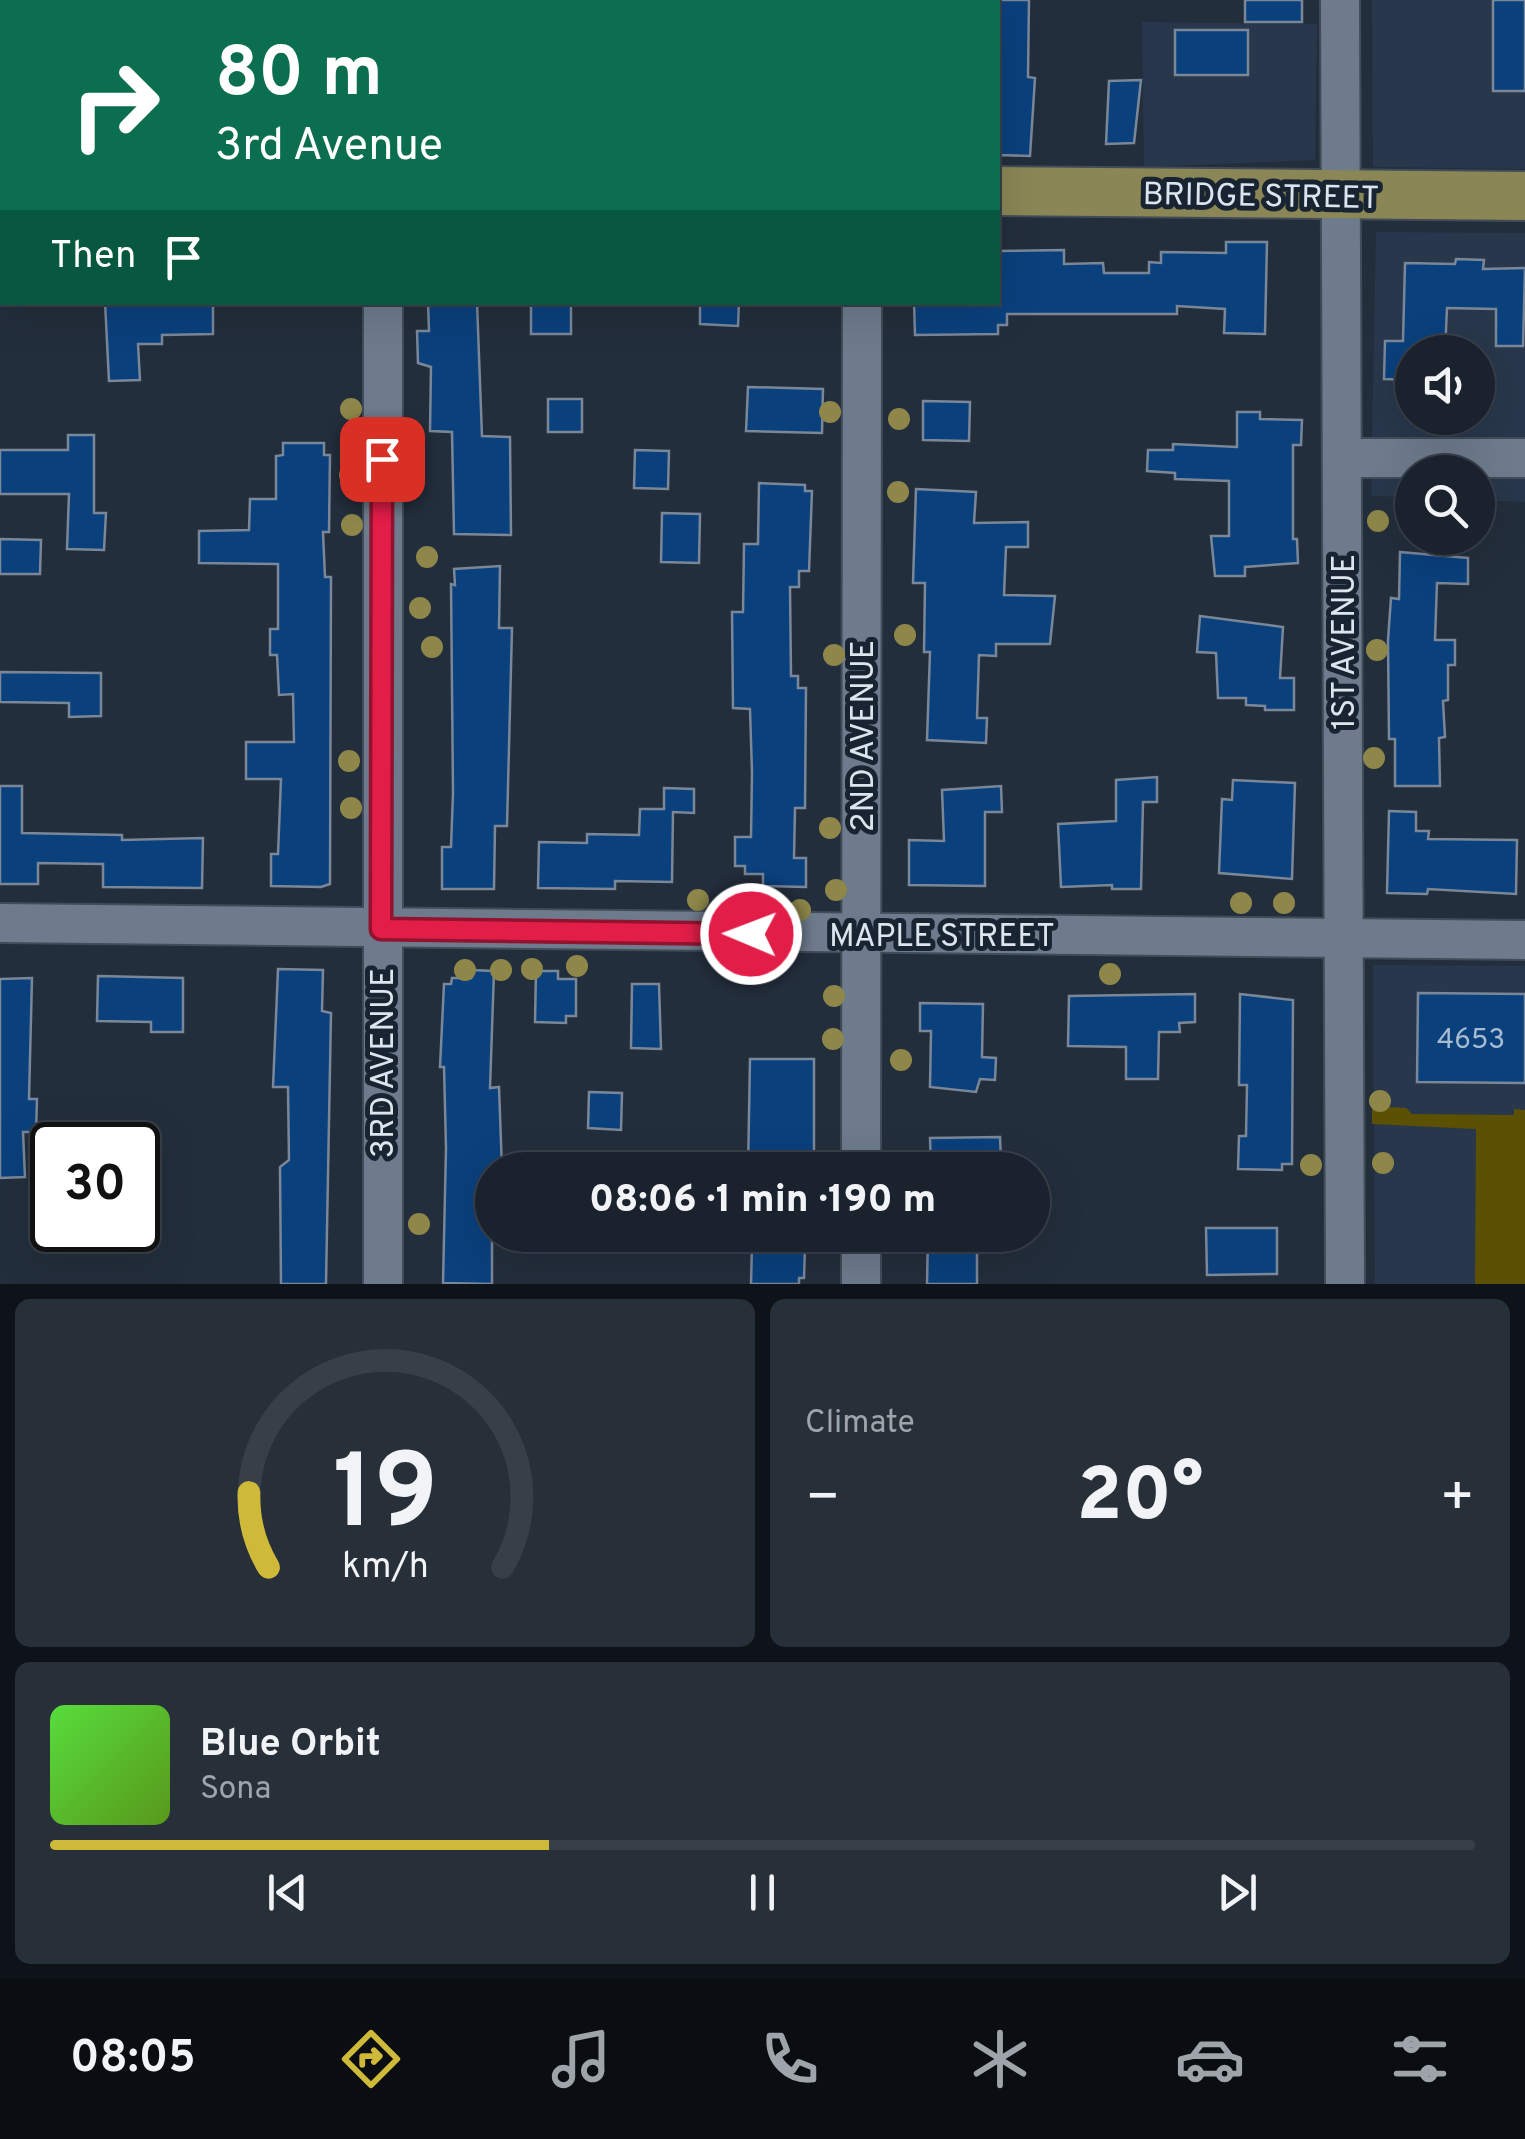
<!DOCTYPE html>
<html lang="en">
<head>
<meta charset="utf-8">
<style>
  body { margin:0; font-family:Overpass,sans-serif; background:#272f39; color:#f1f3f6; height:100vh; display:flex; flex-direction:column; font-size:38px; white-space:nowrap }
  * { box-sizing:border-box; margin:0 }
  p { font-size:32px; color:#9fa4aa }
  .icon { flex:none; width:55px; height:55px; fill:none; stroke:currentColor; stroke-width:2; stroke-linecap:round; stroke-linejoin:round }
  .map { position:relative; height:1284px; overflow:hidden }
  .panel { display:flex; flex-direction:column; gap:15px; padding:15px; background:#0e1319; flex:1 }
  .panel>* { flex:none }
  .hud { position:absolute; left:0px; top:0px; width:1000px; height:305px; box-shadow:0 10px 40px #0002,0 0 0 2px #383f49; background:#0b6e4f; color:#fff; overflow:hidden }
  .buttons { position:absolute; left:1395px; top:335px; display:grid; gap:20px }
  .buttons a { display:grid; place-items:center; width:100px; height:100px; border-radius:50%; background:#1a222d; box-shadow:0 10px 40px #0002,0 0 0 2px #383f49; font-size:50px }
  .speed { position:absolute; left:30px; top:1122px; display:flex; gap:20px; font-size:50px; font-weight:700; text-align:center }
  .speed>* { display:grid; place-content:center; width:130px; height:130px; border-radius:50%; background:#1a222d; box-shadow:0 10px 40px #0002,0 0 0 2px #383f49; line-height:1 }
  .speed .limit { border:5px solid #111; border-radius:15px; background:#fff; color:#111 }
  .pin { position:absolute; display:grid; place-items:center; width:85px; height:85px; color:#fff; margin:-42px; border-radius:20px; box-shadow:0 5px 15px #0006 }
  .me { position:absolute; width:110px; margin:-55px; rotate:271deg; stroke-linejoin:round; filter:drop-shadow(0 0 8px #0008) }
  .turn { display:flex; align-items:center; gap:35px; height:210px; padding:0 50px; font-size:45px }
  .turn .icon { width:130px; height:130px; stroke-width:2.5 }
  .turn b { display:block; font-size:70px; line-height:85px }
  .then { display:flex; align-items:center; height:95px; padding:0 50px; background:#0003; gap:20px; font-size:38px }
  .big { font-size:75px; font-weight:800; line-height:1.1 }
  .panel .widget { flex:1; display:flex; flex-direction:column; justify-content:center; gap:15px; min-width:0; padding:0 35px; border-radius:15px; background:#272f39 }
  .panel .dial { align-items:center; gap:0 }
  .dial svg { height:260px; overflow:visible; fill:none; stroke:#383f49; stroke-width:7; stroke-linecap:round; text-anchor:middle }
  .dial text { fill:#f1f3f6; stroke:none }
  .song { display:flex; align-items:center; gap:30px }
  .cover { width:120px; height:120px; border-radius:15px; background:linear-gradient(135deg,hsl(110 70% 55%),hsl(90 70% 35%)) }
  .played { height:10px; border-radius:5px; background:linear-gradient(90deg,#ceb938 35%,#383f49 35%) }
  .keys { display:flex; justify-content:space-around; direction:ltr }
  .heat { display:flex; justify-content:space-between; align-items:center; font-size:55px; direction:ltr }
  .panel .tiles { flex:1; display:grid; gap:15px; grid-template-columns:1fr 1fr }
  .widget:last-child { grid-column:span 2 }
  .trip { position:absolute; left:475px; top:1152px; width:575px; height:100px; border-radius:50px; background:#1a222d; box-shadow:0 10px 40px #0002,0 0 0 2px #383f49; font-weight:800; line-height:100px; text-align:center }
  .tab-bar { display:flex; height:160px; justify-content:space-around; align-items:center; background:#0a0e12; color:#9fa4aa }
  .tab-bar .icon { width:70px; height:70px }
  .tab-bar .current { color:#ceb938 }
  .tab-bar b { font-size:45px; color:#f1f3f6 }
  .map>svg:first-child { display:block }
  .built { fill:#28374b; fill-rule:evenodd }
  .green { fill:#5c5103 }
  .building { fill:#0a407c; stroke:#7a8799; stroke-width:2.5 }
  .lines { fill:none; stroke-linecap:round; stroke-linejoin:round }
  .minor-casing { stroke:#414c58; stroke-width:42 }
  .major-casing { stroke:#414c58; stroke-width:52 }
  .minor { stroke:#6d7b8c; stroke-width:38 }
  .major { stroke:#8a8655; stroke-width:48 }
  .tree { fill:#8e8749 }
  .route-casing { stroke:#92132f; stroke-width:25 }
  .route { stroke:#e11d48; stroke-width:18 }
  .labels { text-anchor:middle; stroke-width:10; stroke-linejoin:round; paint-order:stroke }
  .number-label { font-size:28px; fill:#a8bbd1 }
  .street-label { font-size:32px; fill:#dce4ed; stroke:#192432 }
</style>
</head>
<body>
<div class="map">
<svg width="1525" height="1284" viewBox="0 0 1525 1284">
  <rect width="100%" height="100%" fill="#232e3c"/>
  <g class="built">
    <polygon points="1372,0 1525,0 1525,169 1373,167"/>
    <polygon points="1142,22 1317,24 1315,160 1144,167"/>
    <path d="M1376,232l149,1v269l-47,-2v-28h-66v25l-41,-1zM1412,352h66v66h-66z"/>
    <polygon points="1373,965 1525,966 1525,1284 1375,1284"/>
  </g>
  <polygon class="green" points="1372,1106 1406,1108 1412,1114 1514,1115 1514,1109 1525,1110 1525,1284 1475,1284 1476,1129 1372,1124"/>
  <g class="building">
    <polygon points="998,0 1029,0 1028,77 1035,78 1030,156 998,155"/>
    <rect x="1245" y="0" width="57" height="22"/>
    <rect x="1493" y="0" width="32" height="91"/>
    <rect x="1175" y="30" width="73" height="45"/>
    <polygon points="1141,80 1134,143 1106,144 1109,81"/>
    <polygon points="1226,242 1267,242 1265,334 1224,333 1225,309 1177,306 1177,314 1007,314 1007,325 998,325 998,334 915,335 914,302 998,302 998,251 1064,250 1064,264 1103,263 1104,273 1149,273 1149,262 1161,263 1161,252 1226,253"/>
    <polygon points="1456,259 1484,260 1483,269 1525,268 1523,346 1496,346 1496,309 1447,308 1445,352 1412,352 1412,380 1384,379 1385,341 1403,341 1405,263 1455,264"/>
    <polygon points="105,302 213,302 213,334 162,335 162,344 138,344 140,380 109,381"/>
    <polygon points="428,302 477,302 482,436 510,437 511,535 454,534 452,432 430,431 431,367 418,363 417,331 429,331"/>
    <rect x="531" y="302" width="40" height="32"/>
    <polygon points="700,302 739,302 738,326 700,324"/>
    <polygon points="748,387 823,389 822,433 746,431"/>
    <rect x="548" y="399" width="34" height="33"/>
    <polygon points="923,401 970,402 969,441 923,440"/>
    <polygon points="1237,412 1260,412 1260,419 1302,420 1301,445 1293,445 1293,539 1297,539 1298,563 1245,567 1245,576 1215,576 1211,536 1229,536 1229,481 1175,479 1175,473 1147,471 1148,450 1173,450 1173,444 1237,447"/>
    <polygon points="68,435 94,435 94,513 106,513 104,550 67,549 69,494 0,494 0,450 68,450"/>
    <polygon points="283,443 324,443 324,455 330,455 329,532 323,532 325,577 331,577 330,884 321,887 271,886 271,854 278,854 281,779 246,779 246,742 294,742 293,694 279,695 277,655 270,655 270,629 278,629 278,564 199,563 199,531 249,530 250,499 276,499 276,456 283,455"/>
    <polygon points="635,450 669,451 668,489 634,488"/>
    <polygon points="759,483 805,485 805,491 812,491 809,571 799,571 799,587 790,587 791,676 798,676 798,688 806,688 805,808 795,808 794,858 806,858 806,887 763,886 763,874 745,874 745,866 735,866 735,837 751,837 752,773 750,709 733,708 732,612 743,612 744,544 758,544"/>
    <polygon points="916,489 976,492 974,523 1028,522 1028,547 1006,547 1004,595 1055,596 1050,644 996,644 996,656 979,655 977,718 987,718 986,743 927,740 930,652 924,652 925,583 913,583"/>
    <polygon points="662,513 700,514 699,563 661,562"/>
    <polygon points="0,539 41,540 40,574 0,574"/>
    <polygon points="1400,552 1468,558 1468,584 1437,583 1435,640 1455,640 1455,665 1448,665 1448,700 1443,701 1445,737 1439,738 1440,786 1395,786 1395,739 1389,739 1388,640 1391,598 1399,599"/>
    <polygon points="500,566 499,628 512,628 507,826 495,826 494,889 442,889 442,847 451,847 453,793 451,584 455,585 454,569"/>
    <polygon points="1200,616 1283,627 1280,678 1294,678 1294,710 1265,710 1265,706 1246,705 1246,698 1218,698 1216,653 1197,652"/>
    <polygon points="0,672 101,673 101,716 69,717 69,703 0,702"/>
    <polygon points="1157,777 1157,802 1143,802 1141,889 1112,889 1112,885 1061,887 1058,824 1116,821 1116,780"/>
    <polygon points="1233,780 1295,783 1292,879 1219,873 1222,799 1232,800"/>
    <polygon points="0,786 22,786 22,833 122,835 122,840 203,838 202,888 103,887 103,864 38,863 38,884 0,884"/>
    <polygon points="1001,786 1002,812 985,812 985,886 909,885 909,840 944,841 942,790"/>
    <polygon points="664,788 694,789 694,813 673,812 672,882 615,881 615,889 538,888 539,842 587,843 587,834 639,835 640,809 664,809"/>
    <polygon points="1389,811 1416,812 1416,831 1429,831 1428,839 1517,840 1516,894 1428,889 1427,894 1387,893"/>
    <polygon points="278,969 323,970 322,1011 331,1013 326,1284 281,1284 280,1167 289,1160 288,1087 273,1087"/>
    <polygon points="471,970 494,971 490,1088 499,1087 502,1170 492,1170 492,1284 443,1283 446,1148 444,1067 440,1067 444,984 451,984 452,978 471,978"/>
    <polygon points="536,971 558,971 558,979 576,979 576,1016 566,1016 566,1023 535,1022"/>
    <polygon points="98,976 183,978 183,1032 151,1032 151,1022 97,1021"/>
    <polygon points="32,978 29,1099 37,1099 36,1132 23,1132 25,1177 0,1178 0,979"/>
    <polygon points="632,984 659,984 661,1049 631,1048"/>
    <polygon points="1418,993 1525,994 1525,1083 1417,1082"/>
    <polygon points="1195,994 1195,1022 1179,1023 1180,1032 1159,1032 1158,1079 1126,1079 1126,1047 1068,1046 1069,996"/>
    <polygon points="1240,994 1293,1000 1292,1164 1282,1164 1282,1170 1238,1169 1239,1136 1246,1136 1247,1085 1239,1085"/>
    <polygon points="920,1003 983,1004 982,1057 996,1058 995,1080 980,1079 976,1092 930,1087 931,1031 920,1031"/>
    <polygon points="750,1059 814,1059 814,1170 748,1170"/>
    <polygon points="589,1092 622,1093 621,1130 588,1128"/>
    <polygon points="1000,1137 1001,1160 979,1160 979,1168 931,1168 930,1138"/>
    <polygon points="1206,1228 1277,1228 1277,1274 1207,1275"/>
    <polygon points="928,1235 977,1235 977,1284 927,1284"/>
    <polygon points="752,1244 805,1246 804,1278 799,1278 799,1284 751,1284"/>
  </g>
  <g class="lines">
    <defs>
      <g id="minor">
        <polyline points="382,0 382,2"/>
        <polyline points="862,0 862,2"/>
        <polyline points="1340,0 1345,1284"/>
        <polyline points="383,302 383,1284"/>
        <polyline points="1342,458 1525,458"/>
        <polyline points="0,923 1525,940"/>
        <polyline points="861,1170 862,302"/>
        <polyline points="861,1284 861,1235"/>
      </g>
      <g id="major">
        <polyline points="0,183 2,183"/>
        <polyline points="998,191 1525,196"/>
      </g>
    </defs>
    <use href="#minor" class="minor-casing"/>
    <use href="#major" class="major-casing"/>
    <use href="#minor" class="minor"/>
    <use href="#major" class="major"/>
  </g>
  <g class="tree">
    <circle cx="351" cy="409" r="11"/>
    <circle cx="830" cy="412" r="11"/>
    <circle cx="899" cy="419" r="11"/>
    <circle cx="350" cy="475" r="11"/>
    <circle cx="898" cy="492" r="11"/>
    <circle cx="1378" cy="521" r="11"/>
    <circle cx="352" cy="525" r="11"/>
    <circle cx="427" cy="557" r="11"/>
    <circle cx="420" cy="608" r="11"/>
    <circle cx="905" cy="635" r="11"/>
    <circle cx="432" cy="647" r="11"/>
    <circle cx="1377" cy="650" r="11"/>
    <circle cx="834" cy="655" r="11"/>
    <circle cx="1374" cy="758" r="11"/>
    <circle cx="349" cy="761" r="11"/>
    <circle cx="351" cy="808" r="11"/>
    <circle cx="830" cy="828" r="11"/>
    <circle cx="836" cy="890" r="11"/>
    <circle cx="698" cy="900" r="11"/>
    <circle cx="1241" cy="903" r="11"/>
    <circle cx="1284" cy="903" r="11"/>
    <circle cx="774" cy="910" r="11"/>
    <circle cx="800" cy="910" r="11"/>
    <circle cx="577" cy="966" r="11"/>
    <circle cx="532" cy="969" r="11"/>
    <circle cx="465" cy="970" r="11"/>
    <circle cx="501" cy="970" r="11"/>
    <circle cx="1110" cy="974" r="11"/>
    <circle cx="834" cy="996" r="11"/>
    <circle cx="833" cy="1039" r="11"/>
    <circle cx="901" cy="1060" r="11"/>
    <circle cx="1380" cy="1101" r="11"/>
    <circle cx="1383" cy="1163" r="11"/>
    <circle cx="1311" cy="1165" r="11"/>
    <circle cx="419" cy="1224" r="11"/>
  </g>
  <g class="lines">
    <defs>
      <polyline id="route" points="382,459 381,929 751,934"/>
    </defs>
    <use href="#route" class="route-casing"/>
    <use href="#route" class="route"/>
  </g>
  <g class="labels">
    <g class="number-label">
      <text x="1471" y="1048">4653</text>
    </g>
    <g class="street-label">
      <text transform="translate(1261 195) rotate(1)" y="11">BRIDGE STREET</text>
      <text transform="translate(1343 642) rotate(-90)" y="11">1ST AVENUE</text>
      <text transform="translate(862 736) rotate(-90)" y="11">2ND AVENUE</text>
      <text x="942" y="946">MAPLE STREET</text>
      <text transform="translate(382 1063) rotate(-90)" y="11">3RD AVENUE</text>
    </g>
  </g>
</svg>
<div class="buttons">
<a><svg class="icon" aria-label="sound" viewBox="0 0 24 24"><path d="M4 9h4l5-4v14l-5-4H4zM17 9q2 3 0 6"/></svg></a>
<a><svg class="icon" aria-label="search" viewBox="0 0 24 24"><circle cx="10" cy="10" r="6"/><path d="M15 15l6 6"/></svg></a>
</div>
<div class="speed"><div class="limit">30</div></div>
<div class="pin" style="left:382px;top:459px;background:#d93025"><svg class="icon" aria-label="arrive" viewBox="0 0 24 24"><path d="M6 21V4h12l-3 4 3 4H6"/></svg></div>
<svg class="me" style="left:751px;top:934px" viewBox="-20 -20 40 40"><circle r="17" fill="#e11d48" stroke="#fff" stroke-width="3"/><path d="M0-11L8 9 0 5-8 9z" fill="#fff"/></svg>
<div class="trip">08:06 · 1 min · 190 m</div>
<div class="hud">
<div class="turn"><svg class="icon" aria-label="right" viewBox="0 0 24 24"><path d="M7 20v-9h11M14 6l5 5-5 5"/></svg><div><b>80 m</b>3rd Avenue</div></div>
<div class="then">Then<svg class="icon" aria-label="arrive" viewBox="0 0 24 24"><path d="M6 21V4h12l-3 4 3 4H6"/></svg></div>
</div>
</div>
<section class="panel">
<div class="tiles">
<div class="widget dial"><svg viewBox="0 0 100 80">
<path d="M14 69A42 42 0 1 1 86 69"/>
<path d="M14 69A42 42 0 0 1 8 46" stroke="#ceb938"/>
<text x="50" y="56" font-size="32" font-weight="700">19</text>
<text x="50" y="72" font-size="11">km/h</text>
</svg></div>
<div class="widget"><p>Climate</p>
<div class="heat"><a>−</a><b class="big">20°</b><a>+</a></div>
</div>
<div class="widget">
<div class="song"><i class="cover"></i><div><b>Blue Orbit</b><p>Sona</p></div></div>
<div class="played"></div>
<div class="keys"><svg class="icon" aria-label="previous" viewBox="0 0 24 24"><path d="M18 5L8 12l10 7zM5 5v14"/></svg><svg class="icon" aria-label="pause" viewBox="0 0 24 24"><path d="M8 5v14M16 5v14"/></svg><svg class="icon" aria-label="next" viewBox="0 0 24 24"><path d="M6 5l10 7-10 7zM19 5v14"/></svg></div>
</div>
</div>
</section>
<nav class="tab-bar">
<b>08:05</b>
<svg class="icon current" aria-label="directions" viewBox="0 0 24 24"><path d="M12 3l9 9-9 9-9-9zM9 14v-3h6M13 9l2 2-2 2"/></svg>
<svg class="icon" aria-label="music" viewBox="0 0 24 24"><path d="M9 18V5l10-2v13"/><circle cx="6" cy="18" r="3"/><circle cx="16" cy="16" r="3"/></svg>
<svg class="icon" aria-label="phone" viewBox="0 0 24 24"><path d="M5 4h4l2 5-3 2q2 4 5 5l2-3 5 2v4C11 20 4 13 5 4z"/></svg>
<svg class="icon" aria-label="climate" viewBox="0 0 24 24"><path d="M12 3v18M4 7l16 10M4 17L20 7"/></svg>
<svg class="icon" aria-label="car" viewBox="0 0 24 24"><path d="M5 17H2v-5l4-1 3-4h7l3 4 3 1v5h-3M9 17h6M6 11h13"/><circle cx="7" cy="17" r="2"/><circle cx="17" cy="17" r="2"/></svg>
<svg class="icon" aria-label="filters" viewBox="0 0 24 24"><path d="M4 7h16M4 17h16"/><circle cx="9" cy="7" r="2"/><circle cx="15" cy="17" r="2"/></svg>
</nav>
</body>
</html>
